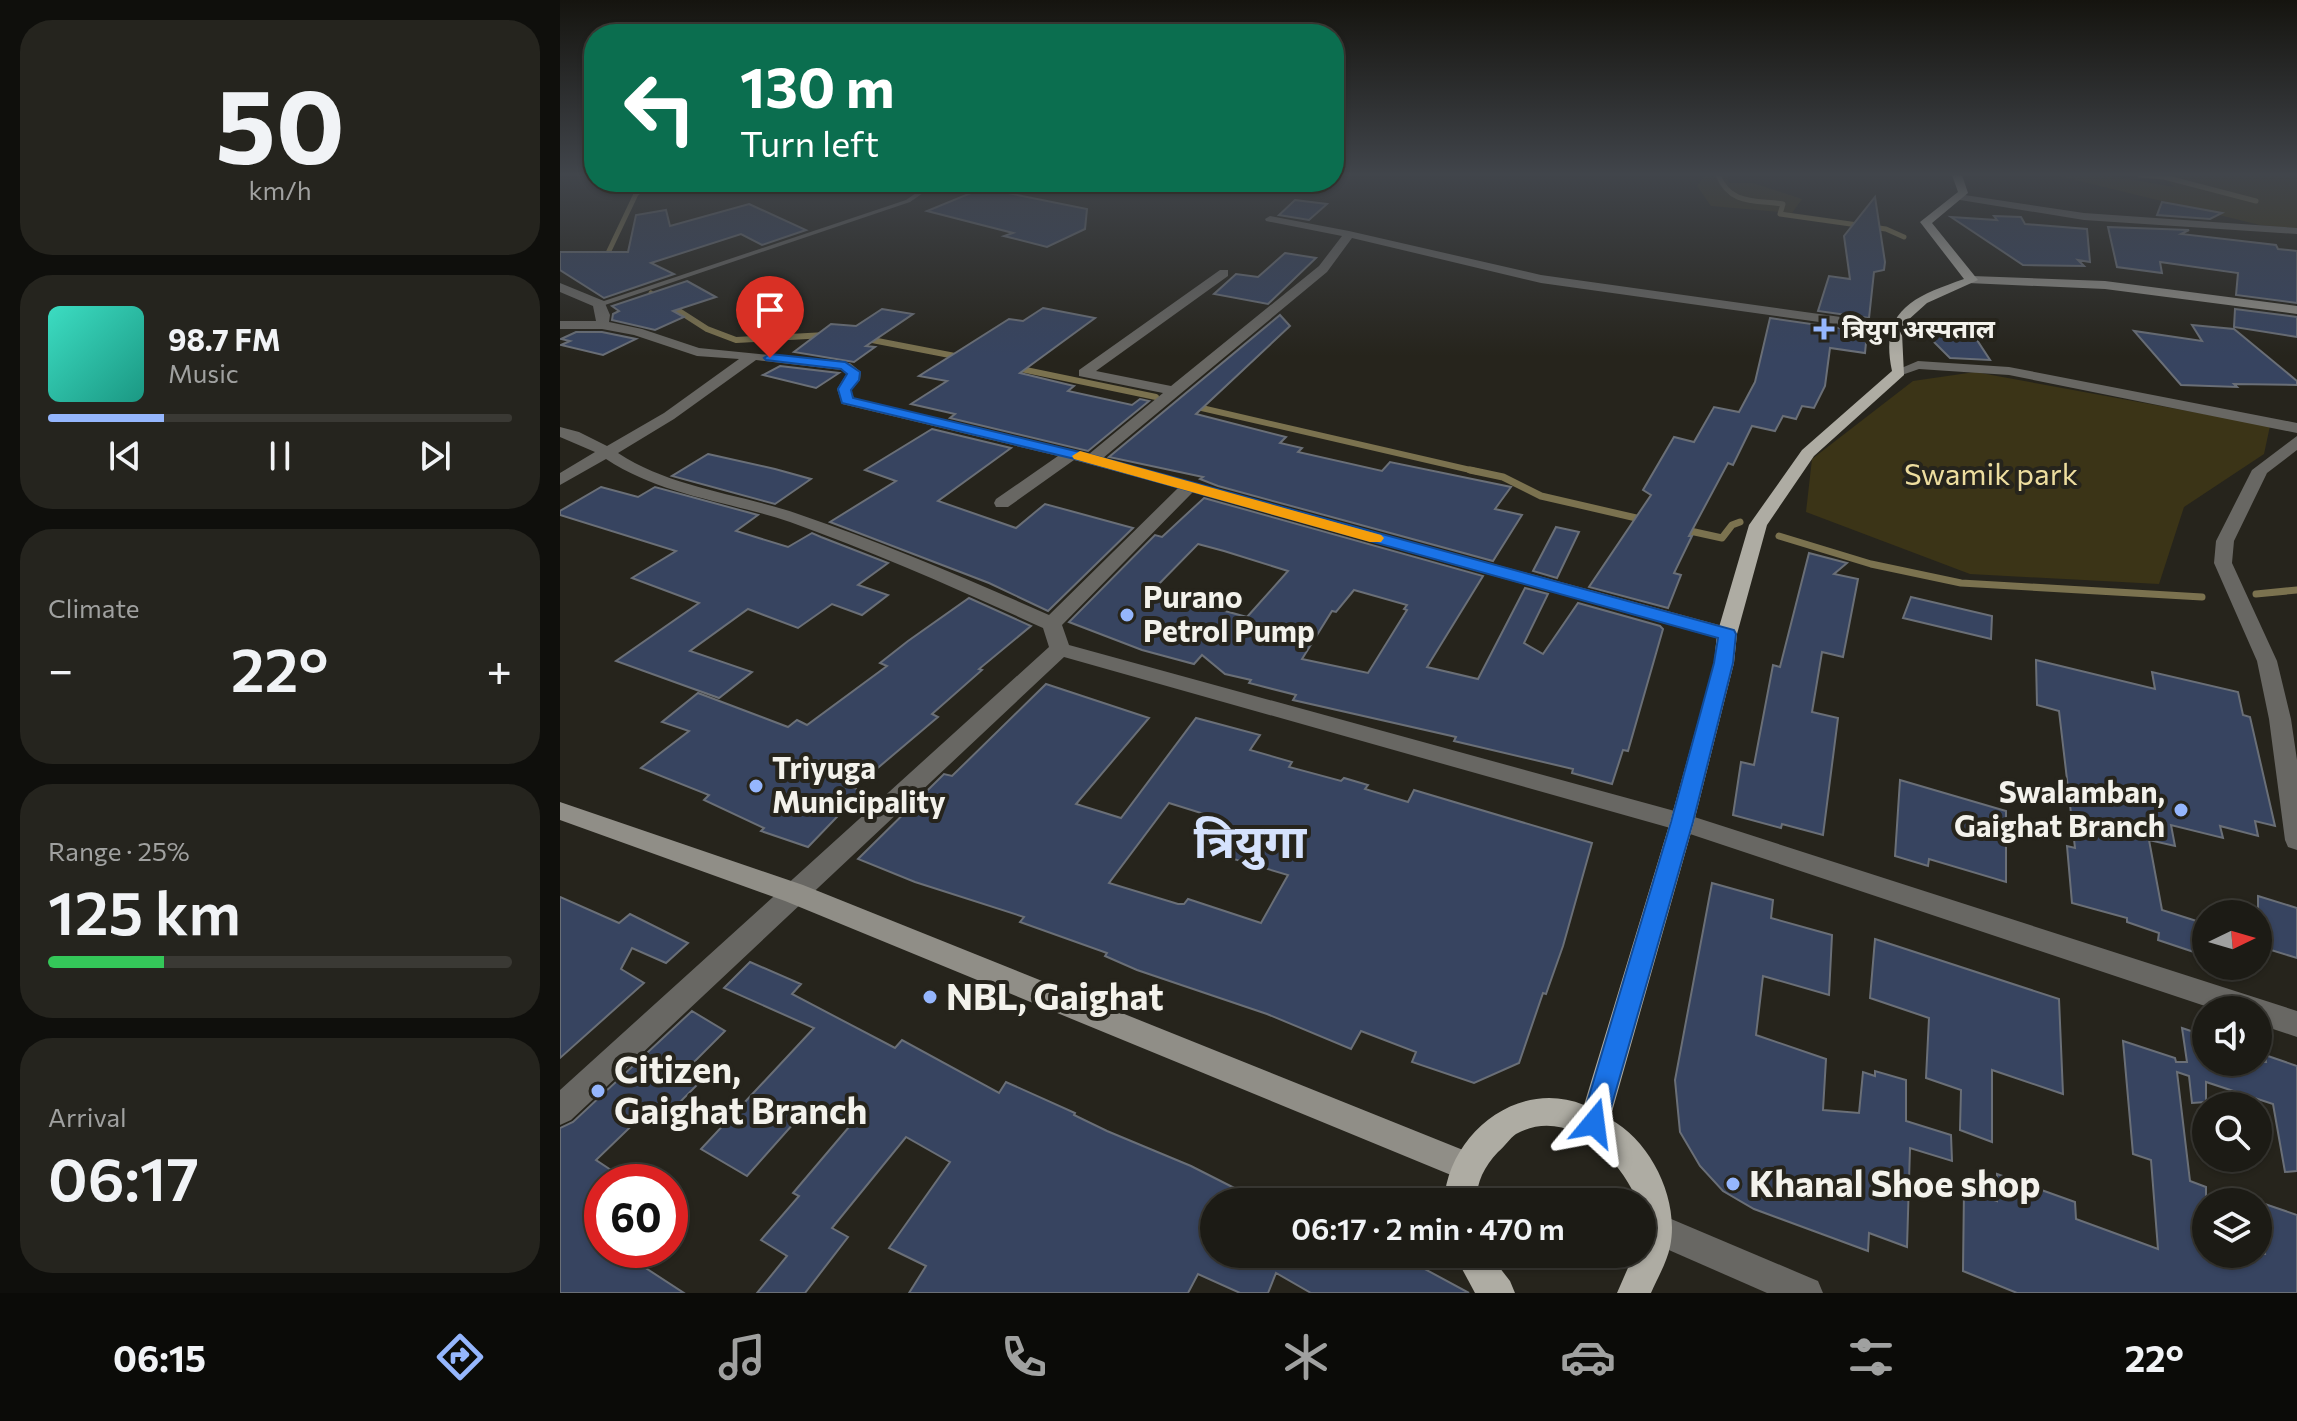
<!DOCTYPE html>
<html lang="en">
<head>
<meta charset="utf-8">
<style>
  body { margin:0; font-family:Commissioner,"Noto Sans Devanagari",sans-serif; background:#25241e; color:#f1f3f6; height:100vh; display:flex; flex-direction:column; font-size:30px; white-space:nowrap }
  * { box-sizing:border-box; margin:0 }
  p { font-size:26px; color:#a0a1a0 }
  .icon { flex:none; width:44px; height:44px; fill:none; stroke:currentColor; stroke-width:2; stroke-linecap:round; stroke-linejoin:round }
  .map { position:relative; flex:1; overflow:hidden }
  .sheet { display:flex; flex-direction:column; gap:20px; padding:20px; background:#0f0f0c; width:560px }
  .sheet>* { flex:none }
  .banner { position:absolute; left:24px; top:24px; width:760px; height:168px; border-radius:32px; box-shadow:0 2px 6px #0004,0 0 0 2px #3a3934; background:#0b6e4f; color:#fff; overflow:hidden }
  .needle { width:52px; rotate:85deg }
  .buttons { position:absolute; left:1632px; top:900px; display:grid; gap:16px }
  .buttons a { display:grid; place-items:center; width:80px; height:80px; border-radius:50%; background:#1c1b15; box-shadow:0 2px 6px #0004,0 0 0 2px #3a3934; font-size:40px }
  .speed { position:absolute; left:24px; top:1164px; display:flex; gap:16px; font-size:40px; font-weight:700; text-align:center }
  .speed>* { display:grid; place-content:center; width:104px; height:104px; border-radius:50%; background:#1c1b15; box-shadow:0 2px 6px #0004,0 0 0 2px #3a3934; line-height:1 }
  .speed .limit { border:12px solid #d22; background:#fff; color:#111 }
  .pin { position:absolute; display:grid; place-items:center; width:68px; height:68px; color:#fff; margin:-82px -34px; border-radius:50% 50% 50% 0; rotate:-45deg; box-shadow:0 0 8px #0007 }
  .pin .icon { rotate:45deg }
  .me { position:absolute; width:88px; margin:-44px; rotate:16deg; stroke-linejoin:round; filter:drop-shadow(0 0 6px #0008) }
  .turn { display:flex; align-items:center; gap:28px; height:168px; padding:0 24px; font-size:36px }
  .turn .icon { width:104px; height:104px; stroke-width:2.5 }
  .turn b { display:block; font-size:56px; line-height:68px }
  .big { font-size:60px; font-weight:600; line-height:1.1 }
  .sheet .tile { flex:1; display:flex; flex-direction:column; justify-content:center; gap:12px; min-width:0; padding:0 28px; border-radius:32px; background:#25241e }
  .sheet .dial { align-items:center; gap:0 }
  .dial b { font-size:104px; line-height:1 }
  .song { display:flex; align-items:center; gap:24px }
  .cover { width:96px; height:96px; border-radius:12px; background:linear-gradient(135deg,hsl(170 70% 55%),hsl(170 70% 35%)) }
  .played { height:8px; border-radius:4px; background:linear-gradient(90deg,#95b6fd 25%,#3a3934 25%) }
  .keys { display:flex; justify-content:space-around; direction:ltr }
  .heat { display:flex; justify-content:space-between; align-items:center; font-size:44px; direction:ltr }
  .charge { height:12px; border-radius:6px; background:linear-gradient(90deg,#34c759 25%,#3a3934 0) }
  .trip { position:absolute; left:640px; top:1188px; width:456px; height:80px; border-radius:40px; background:#1c1b15; box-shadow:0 2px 6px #0004,0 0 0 2px #3a3934; font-weight:600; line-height:80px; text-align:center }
  .tab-bar { display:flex; height:128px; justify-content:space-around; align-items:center; background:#0b0b08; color:#a0a1a0 }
  .tab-bar .icon { width:56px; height:56px }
  .tab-bar .selected { color:#95b6fd }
  .tab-bar b { font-size:36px; color:#f1f3f6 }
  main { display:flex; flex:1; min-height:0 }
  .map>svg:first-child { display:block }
  .green { fill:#3b3417 }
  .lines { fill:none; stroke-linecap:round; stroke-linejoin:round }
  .stream-far2 { stroke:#7b724f; stroke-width:5 }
  .stream-far1 { stroke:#7b724f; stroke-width:6 }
  .stream { stroke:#7b724f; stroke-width:7 }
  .building { fill:#374460; stroke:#6a6f77; stroke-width:2; fill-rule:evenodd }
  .service { fill:#686763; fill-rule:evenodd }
  .minor { fill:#686763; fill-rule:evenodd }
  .tertiary { fill:#686763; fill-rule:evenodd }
  .secondary { fill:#908e87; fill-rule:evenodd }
  .primary { fill:#aeaca3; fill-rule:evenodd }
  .route { fill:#1a73e8; stroke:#114b97; stroke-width:2 }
  .slow { fill:#f59e0b }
  .poi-dot { fill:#95b6fd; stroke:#26241c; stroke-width:3 }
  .labels { text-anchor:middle; stroke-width:8; stroke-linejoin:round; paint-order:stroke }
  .far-poi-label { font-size:26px; font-weight:bold; fill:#f3f2ec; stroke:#26241c; text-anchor:start }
  .park-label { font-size:30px; fill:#eddd9f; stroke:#26241c }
  .poi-label { font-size:30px; font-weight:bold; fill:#f3f2ec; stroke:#26241c; text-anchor:start }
  .near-poi-label { font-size:36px; font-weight:bold; fill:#f3f2ec; stroke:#26241c; text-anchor:start }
  .near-district-label { font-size:46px; font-weight:bold; fill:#d5e2fd; stroke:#26241c }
</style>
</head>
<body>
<main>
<section class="sheet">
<div class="tile dial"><b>50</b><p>km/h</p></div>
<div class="tile">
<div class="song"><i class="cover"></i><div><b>98.7 FM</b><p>Music</p></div></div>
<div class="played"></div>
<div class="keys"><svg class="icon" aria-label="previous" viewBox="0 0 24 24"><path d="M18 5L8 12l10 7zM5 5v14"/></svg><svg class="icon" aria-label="pause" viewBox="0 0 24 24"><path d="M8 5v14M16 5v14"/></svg><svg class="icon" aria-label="next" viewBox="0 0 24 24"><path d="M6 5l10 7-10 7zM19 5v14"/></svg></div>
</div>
<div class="tile"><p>Climate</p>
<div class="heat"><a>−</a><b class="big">22°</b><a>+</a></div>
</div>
<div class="tile"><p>Range · 25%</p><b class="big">125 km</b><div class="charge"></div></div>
<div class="tile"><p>Arrival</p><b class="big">06:17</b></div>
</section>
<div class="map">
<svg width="1737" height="1293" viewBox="0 0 1737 1293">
  <rect width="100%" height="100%" fill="#26241c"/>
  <g class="green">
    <polygon points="1145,175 1167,175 1169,183 1193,183 1242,199 1232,213 1151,206 1137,186"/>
    <polygon points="1495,175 1545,175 1614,187 1603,175 1737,175 1737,229 1700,225"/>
    <polygon points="1415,372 1710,426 1704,454 1624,507 1599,584 1410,574 1246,512 1252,459 1353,381"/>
  </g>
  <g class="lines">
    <g class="stream-far2">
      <path d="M1158,175c12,30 37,25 65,29l-3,10 106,15 18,8"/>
      <polyline points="1580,175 1604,177 1696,201"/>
      <polyline points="54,258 48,253 76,194 90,182"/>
      <polyline points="91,293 111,306"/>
    </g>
    <g class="stream-far1">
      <polyline points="108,304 147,329 176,340 266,335"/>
      <polyline points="307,339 400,357"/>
      <polyline points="456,368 596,397"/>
      <polyline points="633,406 919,472"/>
    </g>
    <g class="stream">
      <polyline points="910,470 943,477 981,496 1085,520"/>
      <polyline points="1121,529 1162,538 1172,525 1180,522"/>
      <polyline points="1219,536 1311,564 1401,583 1642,597"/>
      <polyline points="1696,594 1737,590"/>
    </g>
  </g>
  <g class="building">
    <polygon points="423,188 527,209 525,229 487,247 444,236 453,233 367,211"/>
    <polygon points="1315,197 1325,262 1324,270 1314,272 1309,318 1258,311 1269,276 1290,279 1284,236"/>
    <polygon points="735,200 767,204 749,220 719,215"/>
    <polygon points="1602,202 1662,213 1650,219 1597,215"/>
    <polygon points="189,204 246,230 202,245 181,234 91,263 114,274 44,298 0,270 0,252 68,252 76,215 106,210 110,226"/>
    <polygon points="1434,216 1461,217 1465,224 1527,229 1530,262 1518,260 1524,266 1463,265 1391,217 1437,220"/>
    <polygon points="1548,227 1629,230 1621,234 1716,245 1718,249 1737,251 1737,303 1676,295 1678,273 1600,262 1602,273 1557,267"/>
    <polygon points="725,253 756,258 708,304 654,294 676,274 698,277"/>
    <polygon points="127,281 156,297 113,311 124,317 95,330 52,320 53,314 59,311 52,306"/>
    <polygon points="483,308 535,318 460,373 514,386 508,391 572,405 580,399 589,401 528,451 390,418 395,414 351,404 387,381 359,376 449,319 463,321"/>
    <polygon points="322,309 353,314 306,346 315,347 294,362 234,352 271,324 296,326"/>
    <polygon points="1675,309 1737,317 1737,337 1674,327"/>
    <polygon points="720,315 730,326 636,414 726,437 720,443 742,448 738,452 822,471 830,462 951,487 935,509 962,515 933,561 658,486 640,479 643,477 549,457"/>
    <polygon points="1210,318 1307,332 1305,353 1270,348 1265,386 1254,408 1242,406 1236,419 1223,416 1215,431 1192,426 1173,465 1168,463 1129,536 1132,536 1114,573 1121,575 1108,608 1029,587 1091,495 1083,490 1114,437 1134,442 1154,407 1179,412 1195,382"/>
    <polygon points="1357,325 1413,334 1430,360 1390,358"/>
    <polygon points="1632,325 1674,329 1737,381 1737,385 1674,384 1677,387 1621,385 1574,331 1642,341"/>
    <polygon points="16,332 42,332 76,339 43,355 1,345 10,341 1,339"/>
    <polygon points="220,366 279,373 256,388 203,375"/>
    <polygon points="372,429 451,448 378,501 456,528 485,504 573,528 488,611 429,583 270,522 336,481 305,470"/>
    <polygon points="148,454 215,469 251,479 215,504 112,476"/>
    <polygon points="41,487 78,497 95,487 198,515 176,531 228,547 252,533 261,537 328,563 298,585 328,595 302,615 272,604 238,628 188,609 130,651 192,672 159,698 56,661 139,603 72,578 116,551 0,515 0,511"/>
    <path d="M644,498l279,78 -56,91 51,12 47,-91 23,6 -24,49 19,11 35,-51 82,23 3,3 -35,122 -5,-1 -11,34 -40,-11 1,-4 -119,-28 2,-4 -163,-37 3,-5 -47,-12 2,-3 -26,-6 -23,-19 -8,9 -52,-14 -73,-28 86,-87 7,2zM638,544l26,7 64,20 -41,46 -95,-26zM794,590l53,15 -3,4 3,1 -39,63 -66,-14 30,-48 4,1z"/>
    <polygon points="996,527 1019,532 997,578 973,571"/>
    <polygon points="1249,553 1287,563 1274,574 1298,579 1283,657 1262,652 1252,712 1278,718 1263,835 1222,824 1221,828 1173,815 1181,762 1194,765 1213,665 1220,667"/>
    <polygon points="1351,597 1432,616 1431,639 1343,618"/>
    <polygon points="409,598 471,626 419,669 422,670 372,714 378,717 294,788 302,791 248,847 201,831 204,828 144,800 149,795 81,768 129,731 102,722 138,693 228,727 237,720 247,725 327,666 320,663 348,641"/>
    <polygon points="1476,660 1595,689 1592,672 1678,692 1683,715 1690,717 1715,826 1695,821 1698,836 1660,826 1663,838 1611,825 1615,846 1589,840 1602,910 1646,924 1646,956 1598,940 1599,933 1567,922 1567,918 1512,903 1507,846 1515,848 1499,711 1477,705"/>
    <path d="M486,684l103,34 -73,86 45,14 75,-100 64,17 -10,15 42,12 -3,5 52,14 3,-3 24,7 -3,4 43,13 6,-12 178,53 -29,103 -17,48 -3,-1 -24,70 -45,20 -62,-21 4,-10 -55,-21 -10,18 -84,-35 -130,-44 -32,-14 2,-3 -87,-31 4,-5 -109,-35 -57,-23 86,-85 8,2zM609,803l45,14 -18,27 26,8 -2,3 68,20 -27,48 -73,-24 -4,5h-6l-69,-21z"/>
    <polygon points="1340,780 1446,811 1446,882 1369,859 1368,866 1335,856"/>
    <polygon points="1152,883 1213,900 1211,918 1272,935 1269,995 1203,976 1196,1035 1266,1059 1263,1110 1299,1113 1303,1072 1315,1076 1315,1071 1346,1080 1346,1121 1391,1135 1392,1161 1350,1148 1347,1247 1309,1233 1308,1251 1194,1209 1163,1191 1140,1166 1120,1132 1115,1080"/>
    <polygon points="1698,896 1737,908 1737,958 1698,946"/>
    <polygon points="0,897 59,923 70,914 128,943 106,963 72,948 61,969 84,983 0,1058"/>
    <polygon points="1315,939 1499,999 1503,1094 1432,1070 1432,1142 1400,1130 1401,1090 1366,1078 1369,1018 1310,998"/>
    <polygon points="190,962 241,984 232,994 335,1048 342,1040 439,1093 446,1082 515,1113 514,1115 547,1131 631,1166 702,1202 654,1202 654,1254 837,1254 909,1293 751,1293 716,1273 708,1293 680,1293 638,1274 628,1293 349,1293 366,1266 329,1248 390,1162 346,1137 272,1228 288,1237 245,1293 197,1293 227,1256 201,1240 239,1196 233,1193 289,1127 250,1105 187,1176 141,1149 254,1028 164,988"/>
    <polygon points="132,1011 165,1031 127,1069 143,1079 105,1117 90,1108 36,1160 54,1172 42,1182 42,1250 58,1250 124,1293 0,1293 0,1128 13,1122"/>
    <polygon points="1622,1028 1646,1036 1646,1062 1706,1062 1705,1055 1737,1066 1737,1171 1725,1172 1713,1104 1646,1082 1646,1102 1632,1103 1629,1076 1617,1072 1630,1181 1646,1187 1646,1254 1705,1254 1696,1201 1737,1215 1737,1293 1457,1293 1403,1271 1404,1189 1437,1201 1437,1174 1515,1202 1516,1219 1598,1249 1591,1160 1573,1154 1563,1041 1615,1058 1616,1062 1627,1062"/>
  </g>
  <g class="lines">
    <polygon class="service" points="372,182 379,182 350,202 42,306 35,304 346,200"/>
    <g class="minor">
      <polygon points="1398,194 1524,213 1737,228 1737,234 1524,220 1394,199 1394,195"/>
      <path d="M710,216l79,15 192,44 357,50 7,4 -7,4 -357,-50 -189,-45 -25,34 -224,186 631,171 3,5 -3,5 -7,2 -534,-149 -131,133 7,20 613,168 615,198v26l-39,-13v-14h-41l-536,-179 -617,-174 -493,463 -11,5v-35l489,-443 -6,-19c-83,-38 -167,-75 -253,-106 -62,-21 -128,-26 -184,-63l-46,26v-12l35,-21 -35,-15v-10l19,5 28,14 57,-33 75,-54 -42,-3 -63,-21 -32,-6h-42v-8h36l-3,-15 -33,-14v-9l44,18 6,14 -1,7 33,7 57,19 151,15 11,9 -1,8 -9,10 3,8 235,56 74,-61 -84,-17v-6l141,-100h8v6l-132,95 75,15 148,-120 23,-30 -76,-15 -1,-2zM196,360l85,10 6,3 -10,16 5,15 216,52 -62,43 -2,4 2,4h12l66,-47 104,28 -129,127c-81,-36 -163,-71 -248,-100 -62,-22 -128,-26 -183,-62l56,-34z"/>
      <polygon points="1737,436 1737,450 1707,473 1674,541 1672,563 1717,661 1731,719 1737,760 1737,850 1728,847 1725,840 1709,719 1697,661 1654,563 1656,541 1692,470"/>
      <polygon points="1097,1213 1258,1281 1263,1293 1207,1293 1086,1240 1082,1232 1086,1218"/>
    </g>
    <polygon class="tertiary" points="1358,361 1449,367 1737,423 1737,433 1449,375 1359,369 1339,376 1332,372"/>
    <g class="secondary">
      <polygon points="1412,276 1545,281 1737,306 1737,314 1545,289 1408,283 1406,280"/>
      <polygon points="0,802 243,885 908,1152 919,1156 923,1167 919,1178 908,1182 225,901 0,820"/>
    </g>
    <g class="primary">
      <path d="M1392,175h10l6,18 -36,30 46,57 -51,23 -20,18 -5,12 2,42 -90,81 -47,69 -30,109 -3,29 -40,159 -84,297c41,22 70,81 60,128 -3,15 -13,32 -19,46h-34l17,-39h8v-52h-4c-18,-44 -70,-97 -122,-68 -6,4 -12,13 -18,18 -14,15 -21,29 -22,50h-32c4,-68 74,-124 140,-97l86,-283 44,-159 3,-29 32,-109 53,-75 90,-79c-13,-61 21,-74 72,-92l-44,-57 38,-30z"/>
      <polygon points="894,1254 929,1254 950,1281 955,1293 915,1293"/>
    </g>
  </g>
  <linearGradient id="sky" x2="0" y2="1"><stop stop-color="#15140f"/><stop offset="0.49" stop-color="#41454b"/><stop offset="1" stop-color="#41454b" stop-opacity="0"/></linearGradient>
  <rect width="1737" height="356" fill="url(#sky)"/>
  <polygon class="route" points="210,354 285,362 300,372 299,380 291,390 293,398 528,454 1174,630 1176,634 1173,663 1133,822 1044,1132 1034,1136 1025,1132 1021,1123 1111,822 1154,663 1158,638 519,460 282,403 278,389 287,374 281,369 206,360 204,358"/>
  <polygon class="slow" points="520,451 821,535 824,538 821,542 810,542 514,459 512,456"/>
  <g class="poi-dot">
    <path d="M1260 317h8v8h8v8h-8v8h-8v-8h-8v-8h8z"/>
    <circle cx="567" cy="615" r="8"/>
    <circle cx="196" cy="786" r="8"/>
    <circle cx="1621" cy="810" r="8"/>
    <circle cx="370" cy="997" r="8"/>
    <circle cx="38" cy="1091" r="8"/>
    <circle cx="1173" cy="1184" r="8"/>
  </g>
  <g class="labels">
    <g class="far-poi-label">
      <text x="1282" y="338">त्रियुग अस्पताल</text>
    </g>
    <g class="park-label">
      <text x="1431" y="485">Swamik park</text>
    </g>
    <g class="poi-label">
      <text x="583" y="608">Purano<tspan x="583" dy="34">Petrol Pump</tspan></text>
      <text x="212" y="779">Triyuga<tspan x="212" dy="34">Municipality</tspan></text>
      <text x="1605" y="803" text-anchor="end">Swalamban,<tspan x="1605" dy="34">Gaighat Branch</tspan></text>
    </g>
    <g class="near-poi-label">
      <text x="386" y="1010">NBL, Gaighat</text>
      <text x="54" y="1083">Citizen,<tspan x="54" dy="41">Gaighat Branch</tspan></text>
      <text x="1189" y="1197">Khanal Shoe shop</text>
    </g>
    <g class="near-district-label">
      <text x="690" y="858">त्रियुगा</text>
    </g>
  </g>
</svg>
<div class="buttons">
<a><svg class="needle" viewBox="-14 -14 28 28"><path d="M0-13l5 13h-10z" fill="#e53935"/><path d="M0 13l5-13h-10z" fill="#a0a1a0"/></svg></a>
<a><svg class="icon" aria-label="sound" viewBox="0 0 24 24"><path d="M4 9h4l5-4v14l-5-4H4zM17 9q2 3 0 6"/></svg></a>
<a><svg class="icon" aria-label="search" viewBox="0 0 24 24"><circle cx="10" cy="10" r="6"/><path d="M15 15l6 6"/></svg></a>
<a><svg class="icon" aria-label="layers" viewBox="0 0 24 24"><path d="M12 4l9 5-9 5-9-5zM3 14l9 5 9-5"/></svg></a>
</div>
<div class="speed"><div class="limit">60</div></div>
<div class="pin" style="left:210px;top:358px;background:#d93025"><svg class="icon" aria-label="arrive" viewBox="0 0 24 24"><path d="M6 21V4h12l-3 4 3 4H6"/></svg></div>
<svg class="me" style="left:1034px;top:1123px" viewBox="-20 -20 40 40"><path d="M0-17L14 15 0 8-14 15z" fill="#1a73e8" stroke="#fff" stroke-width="4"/></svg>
<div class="trip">06:17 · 2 min · 470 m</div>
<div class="banner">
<div class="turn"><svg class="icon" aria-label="left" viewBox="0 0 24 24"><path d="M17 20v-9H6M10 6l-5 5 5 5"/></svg><div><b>130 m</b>Turn left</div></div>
</div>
</div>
</main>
<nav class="tab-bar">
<b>06:15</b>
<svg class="icon selected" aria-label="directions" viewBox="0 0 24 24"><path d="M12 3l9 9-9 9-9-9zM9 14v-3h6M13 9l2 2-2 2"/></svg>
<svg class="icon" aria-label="music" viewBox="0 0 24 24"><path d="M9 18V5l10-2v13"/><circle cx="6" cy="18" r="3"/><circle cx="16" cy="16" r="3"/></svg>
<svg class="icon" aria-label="phone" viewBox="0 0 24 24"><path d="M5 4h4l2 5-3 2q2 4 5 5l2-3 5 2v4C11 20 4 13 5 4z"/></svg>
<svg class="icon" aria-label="climate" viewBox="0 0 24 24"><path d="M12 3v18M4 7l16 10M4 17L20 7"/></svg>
<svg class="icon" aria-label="car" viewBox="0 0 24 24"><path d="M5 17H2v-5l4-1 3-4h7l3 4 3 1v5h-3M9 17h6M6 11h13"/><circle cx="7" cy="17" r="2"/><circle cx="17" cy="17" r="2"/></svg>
<svg class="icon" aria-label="filters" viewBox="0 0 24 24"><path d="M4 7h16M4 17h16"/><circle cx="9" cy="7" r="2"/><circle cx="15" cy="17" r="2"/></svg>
<b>22°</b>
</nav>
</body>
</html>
